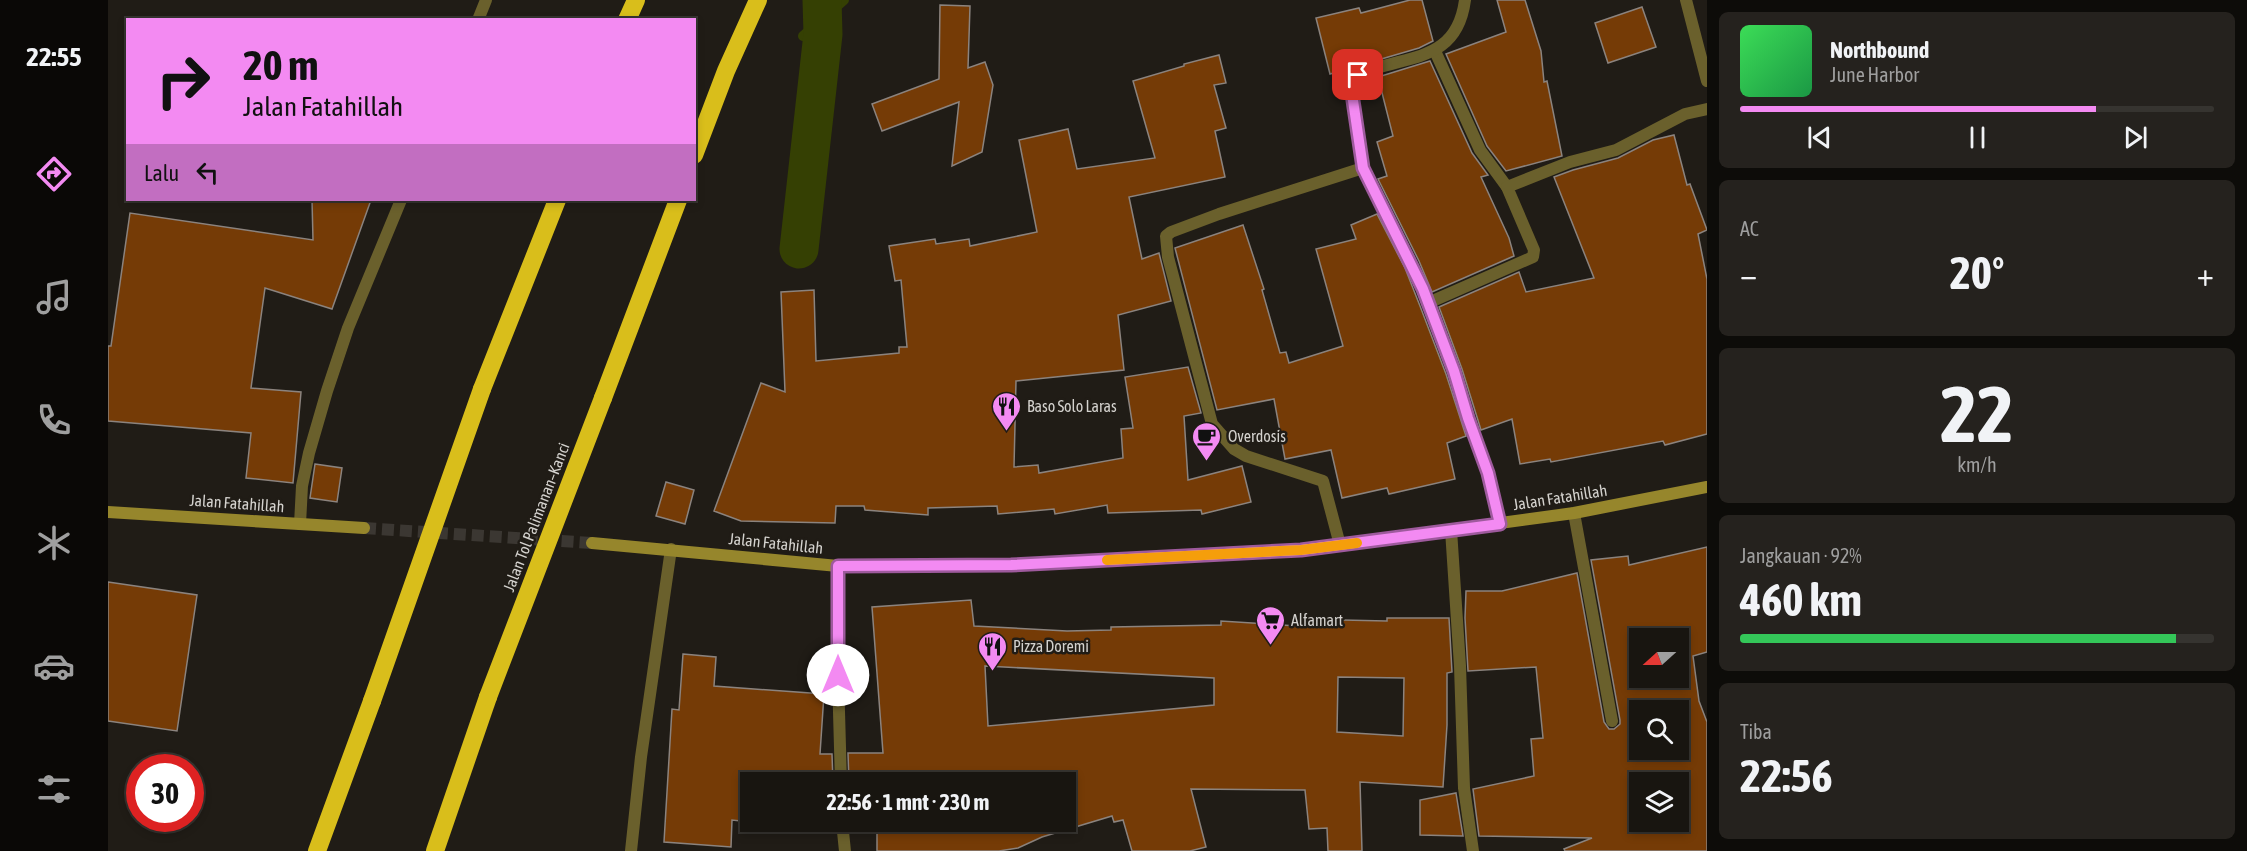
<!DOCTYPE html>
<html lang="id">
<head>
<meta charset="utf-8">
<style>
  body { margin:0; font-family:"Asap Condensed",sans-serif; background:#25221e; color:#f1f3f6; height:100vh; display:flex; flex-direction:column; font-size:22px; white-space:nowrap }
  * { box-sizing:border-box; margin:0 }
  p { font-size:20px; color:#9f9f9f }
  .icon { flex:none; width:33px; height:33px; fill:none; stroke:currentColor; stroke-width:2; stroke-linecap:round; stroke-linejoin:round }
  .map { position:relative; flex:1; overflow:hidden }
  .side { display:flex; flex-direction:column; gap:12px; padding:12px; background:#0d0c09; width:540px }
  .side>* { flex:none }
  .top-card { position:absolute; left:18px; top:18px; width:570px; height:183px; border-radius:0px; box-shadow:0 3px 9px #0003,0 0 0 2px #363430; background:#f38af2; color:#111; overflow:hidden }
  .needle { width:39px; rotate:249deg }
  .buttons { position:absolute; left:1521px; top:628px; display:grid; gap:12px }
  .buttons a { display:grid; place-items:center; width:60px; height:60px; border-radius:0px; background:#181510; box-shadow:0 3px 9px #0003,0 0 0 2px #363430; font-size:30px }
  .speed { position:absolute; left:18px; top:754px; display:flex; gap:12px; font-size:30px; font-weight:700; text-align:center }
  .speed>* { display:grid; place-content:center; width:78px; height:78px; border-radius:50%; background:#181510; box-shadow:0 3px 9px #0003,0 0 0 2px #363430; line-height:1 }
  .speed .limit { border:9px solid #d22; background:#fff; color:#111 }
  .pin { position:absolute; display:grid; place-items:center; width:51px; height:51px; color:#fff; margin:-26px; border-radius:12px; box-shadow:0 3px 9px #0006 }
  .me { position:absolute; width:66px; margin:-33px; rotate:0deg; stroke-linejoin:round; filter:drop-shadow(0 0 4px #0008) }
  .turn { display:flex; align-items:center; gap:21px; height:126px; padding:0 18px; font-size:27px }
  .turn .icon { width:78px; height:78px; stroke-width:2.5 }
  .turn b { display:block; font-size:42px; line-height:51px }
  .then { display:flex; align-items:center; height:57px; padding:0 18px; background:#0003; gap:12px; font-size:22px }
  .big { font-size:45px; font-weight:700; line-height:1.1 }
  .side .card { flex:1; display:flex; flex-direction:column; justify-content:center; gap:9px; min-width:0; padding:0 21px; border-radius:9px; background:#25221e }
  .side .dial { align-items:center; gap:0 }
  .dial b { font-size:78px; line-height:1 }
  .song { display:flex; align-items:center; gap:18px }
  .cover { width:72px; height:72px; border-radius:9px; background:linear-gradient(135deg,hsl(130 70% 55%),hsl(140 70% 35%)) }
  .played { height:6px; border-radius:3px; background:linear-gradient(90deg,#f38af2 75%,#363430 75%) }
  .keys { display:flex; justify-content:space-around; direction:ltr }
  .heat { display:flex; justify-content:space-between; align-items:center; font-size:33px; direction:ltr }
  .charge { height:9px; border-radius:4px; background:linear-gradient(90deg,#34c759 92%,#363430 0) }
  .trip { position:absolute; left:632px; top:772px; width:336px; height:60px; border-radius:0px; background:#181510; box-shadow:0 3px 9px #0003,0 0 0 2px #363430; font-weight:700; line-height:60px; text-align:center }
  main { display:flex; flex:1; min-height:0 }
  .menu { display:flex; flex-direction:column; width:108px; justify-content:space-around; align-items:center; background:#0a0806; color:#9f9f9f }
  .menu .icon { width:42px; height:42px }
  .menu .on { color:#f38af2 }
  .menu b { font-size:27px; color:#f1f3f6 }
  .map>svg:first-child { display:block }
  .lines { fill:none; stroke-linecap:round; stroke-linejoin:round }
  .stream { stroke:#354003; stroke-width:10 }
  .canal { stroke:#354003; stroke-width:39 }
  .building { fill:#753b06; stroke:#8b837e; stroke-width:1.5; fill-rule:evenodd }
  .secondary-tunnel { stroke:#3b3732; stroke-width:12; stroke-dasharray:12 6; stroke-linecap:butt }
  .street { stroke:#6a602c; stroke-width:12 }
  .secondary { stroke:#96862c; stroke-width:12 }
  .highway { stroke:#d9be1b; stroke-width:18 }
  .highway-bridge { stroke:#d9be1b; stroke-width:18 }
  .route-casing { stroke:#9e5a9d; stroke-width:15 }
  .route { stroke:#f38af2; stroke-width:10 }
  .slow { stroke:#f59e0b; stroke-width:10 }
  .labels { text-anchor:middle; stroke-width:5; stroke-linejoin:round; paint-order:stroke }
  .poi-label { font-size:16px; fill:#d4d2ce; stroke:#201c16; text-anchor:start }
  .street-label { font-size:16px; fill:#d4d2ce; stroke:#201c16 }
</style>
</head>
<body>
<main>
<nav class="menu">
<b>22:55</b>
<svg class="icon on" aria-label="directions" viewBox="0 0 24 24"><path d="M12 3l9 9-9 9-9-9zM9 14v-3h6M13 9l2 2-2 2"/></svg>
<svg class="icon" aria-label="music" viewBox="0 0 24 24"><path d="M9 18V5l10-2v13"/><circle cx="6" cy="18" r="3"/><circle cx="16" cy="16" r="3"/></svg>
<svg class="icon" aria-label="phone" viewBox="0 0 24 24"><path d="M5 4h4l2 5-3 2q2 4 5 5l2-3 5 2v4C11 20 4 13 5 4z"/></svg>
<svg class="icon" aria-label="climate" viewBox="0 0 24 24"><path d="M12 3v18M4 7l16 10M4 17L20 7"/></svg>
<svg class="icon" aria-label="car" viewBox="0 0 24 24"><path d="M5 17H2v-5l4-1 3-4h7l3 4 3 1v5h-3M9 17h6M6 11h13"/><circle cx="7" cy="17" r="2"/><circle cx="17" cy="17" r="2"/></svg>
<svg class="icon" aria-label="filters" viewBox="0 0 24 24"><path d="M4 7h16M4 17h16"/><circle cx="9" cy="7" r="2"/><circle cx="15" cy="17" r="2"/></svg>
</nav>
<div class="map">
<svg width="1599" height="851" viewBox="0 0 1599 851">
  <rect width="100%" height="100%" fill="#201c16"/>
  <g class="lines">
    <polyline class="stream" points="695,36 736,0"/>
    <polyline class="canal" points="691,249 715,34 714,0"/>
  </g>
  <g class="building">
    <polygon points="1302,0 1314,0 1325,41 1311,48 1222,74 1208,18 1251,8 1253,13"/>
    <polygon points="1389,0 1417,0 1433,51 1436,82 1439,81 1454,156 1398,171 1379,146 1338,54 1398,32"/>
    <polygon points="832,5 862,6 860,68 877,62 885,85 874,152 844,166 851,102 774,131 764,104 831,79"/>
    <polygon points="1534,7 1548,47 1500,63 1487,23"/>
    <polygon points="1111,55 1118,83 1106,85 1118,128 1107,131 1117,177 1021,197 1034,259 1051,253 1063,301 1010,315 1016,370 908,381 906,467 930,465 931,473 1015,458 1013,429 1025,428 1017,377 1080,367 1093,413 1076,416 1080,480 1134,466 1143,502 1094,514 1093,510 1000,513 999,505 947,514 946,509 890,514 889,506 820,508 820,515 757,510 756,506 728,506 727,523 633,521 606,511 653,383 677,392 673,292 706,290 708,361 791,353 791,347 799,347 793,280 787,281 781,246 827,239 828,244 861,239 862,246 929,232 911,140 960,129 969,169 1047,158 1025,81 1076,66 1076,64"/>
    <polygon points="1322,61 1364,153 1380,175 1373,177 1401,238 1406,256 1324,292 1311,261 1270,179 1279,176 1269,142 1285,136 1270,77"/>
    <polygon points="1566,135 1579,185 1582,184 1599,230 1590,234 1599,279 1599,434 1557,445 1555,441 1443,462 1442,459 1412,464 1404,419 1373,430 1354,369 1331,307 1411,272 1418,292 1486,278 1446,177 1465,170 1510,158 1545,140"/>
    <polygon points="204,200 263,200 224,309 157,288 143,388 193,392 185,483 138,478 143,433 0,421 0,346 3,346 22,213 205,240"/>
    <polygon points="1269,214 1297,268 1312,306 1338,374 1358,436 1339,443 1347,479 1281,494 1279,488 1234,498 1223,450 1177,459 1166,399 1109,410 1067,248 1135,225 1156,289 1154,290 1172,353 1178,352 1181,363 1235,346 1208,249 1248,239 1243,225"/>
    <polygon points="207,464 234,468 229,502 202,498"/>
    <polygon points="558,482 586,490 577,524 548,516"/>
    <path d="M1599,547v105l-14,4 6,45 8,21v129h-142l-1,-2 28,-11 -113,-2 -6,-47 61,-13 -3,-37 12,-1 -7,-71 -68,4 -3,-53 1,-27h36l75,-18 27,149 5,7h5l6,-5v-4l-29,-160 37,-4 1,9zM1532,639h38v39h-38zM1532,711h38v39h-38zM1532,783h38v39h-38z"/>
    <polygon points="0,582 89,595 69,731 0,721"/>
    <path d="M863,600l3,26 93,5 44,-1v-3l110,-2v-4l76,5v-7l90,2v-3h62l3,54 -5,1v52l-4,62 -83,-5 2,69h-34l-1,-23 -18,1 -4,-39 -114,-1 15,58 -16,4h-58l-9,-31 -9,2 -2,-6 -70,21 -24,11 -19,3h-122v-29h188v-39h-216l-1,-30h35l-11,-146zM877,666l229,12v27l-226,21zM1230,677l66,1 -1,58 -66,-4z"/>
    <polygon points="575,654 608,657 606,686 716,694 712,754 724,754 725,783 642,783 642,822 624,820 623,847 556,842 564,709 571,710"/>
    <polygon points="1348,793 1355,836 1312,835 1312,800"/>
    <polygon points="647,822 707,822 707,826"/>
  </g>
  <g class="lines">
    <polyline class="secondary-tunnel" points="256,528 484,543"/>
    <g class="street">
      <polyline points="1578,0 1599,81"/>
      <polyline points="370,20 378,0"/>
      <polyline points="1327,51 1372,150 1399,187"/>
      <path d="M1255,168l-12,-81 1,-8c45,-27 104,-10 113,-79"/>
      <polyline points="1320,303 1346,371 1360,419 1380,473 1392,524"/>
      <polyline points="1466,513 1504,721"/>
      <polyline points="192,524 194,486 201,453 219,391 240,328 293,200"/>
      <polyline points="1343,530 1352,666 1356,788 1365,851"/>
      <polyline points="1232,545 1215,481 1138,456 1126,449 1104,424 1060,257 1058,236 1063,232 1111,214 1255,168 1304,265 1320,303 1425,257 1426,250 1399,187 1462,162 1508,150 1577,114 1599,109"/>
      <polyline points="730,566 730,676 733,783"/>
      <polyline points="734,822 737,851"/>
      <polyline points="523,851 533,757 563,549"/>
    </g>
    <g class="secondary">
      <polyline points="0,512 256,528"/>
      <polyline points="484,543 730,566 903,565 1193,550 1466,513 1599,487"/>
    </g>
    <g class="highway">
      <polyline points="519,20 528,0"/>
      <polyline points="586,155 618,71 650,0"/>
      <polyline points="374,389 449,200"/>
      <polyline points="495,398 570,200"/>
      <polyline points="209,851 264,701"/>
      <polyline points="327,851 380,697"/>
    </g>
    <g class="highway-bridge">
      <polyline points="380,697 495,398"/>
      <polyline points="264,701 374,389"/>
    </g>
  </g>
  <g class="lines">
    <defs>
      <polyline id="route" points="730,675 730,566 903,565 1193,550 1392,524 1380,473 1360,418 1346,371 1315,289 1255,168 1243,87 1244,79 1250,75"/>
    </defs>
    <use href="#route" class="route-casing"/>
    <use href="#route" class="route"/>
    <polyline class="slow" points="999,560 1193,550 1249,543"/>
  </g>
  <defs>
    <symbol id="restaurant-pin" viewBox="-11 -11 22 30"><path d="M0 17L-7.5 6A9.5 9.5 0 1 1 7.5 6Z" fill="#f38af2" stroke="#201c16"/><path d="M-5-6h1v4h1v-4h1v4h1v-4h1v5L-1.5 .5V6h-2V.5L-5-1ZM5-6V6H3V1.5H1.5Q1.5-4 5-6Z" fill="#111"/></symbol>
    <symbol id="cafe-pin" viewBox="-11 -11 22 30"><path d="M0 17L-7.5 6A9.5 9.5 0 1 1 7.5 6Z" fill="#f38af2" stroke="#201c16"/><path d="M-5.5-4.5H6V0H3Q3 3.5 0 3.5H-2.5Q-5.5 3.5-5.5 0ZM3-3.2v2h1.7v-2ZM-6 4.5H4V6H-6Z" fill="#111"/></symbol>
    <symbol id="supermarket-pin" viewBox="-11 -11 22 30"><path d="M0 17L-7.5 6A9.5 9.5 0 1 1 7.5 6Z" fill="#f38af2" stroke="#201c16"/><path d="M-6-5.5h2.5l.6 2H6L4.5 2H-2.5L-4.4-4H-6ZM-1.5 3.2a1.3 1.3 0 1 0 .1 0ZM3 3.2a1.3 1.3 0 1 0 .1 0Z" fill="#111"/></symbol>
  </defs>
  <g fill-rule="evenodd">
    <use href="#restaurant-pin" x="882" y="390" width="33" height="45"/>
    <use href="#cafe-pin" x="1082" y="420" width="33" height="45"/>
    <use href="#supermarket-pin" x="1146" y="604" width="33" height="45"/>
    <use href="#restaurant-pin" x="868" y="630" width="33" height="45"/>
  </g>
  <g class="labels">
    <g class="poi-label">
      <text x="919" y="412">Baso Solo Laras</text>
      <text x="1120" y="442">Overdosis</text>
      <text x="1183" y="626">Alfamart</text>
      <text x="905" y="652">Pizza Doremi</text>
    </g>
    <g class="street-label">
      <text transform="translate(1452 497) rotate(-9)" y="6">Jalan Fatahillah</text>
      <text transform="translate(129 503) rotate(4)" y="6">Jalan Fatahillah</text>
      <text transform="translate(428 517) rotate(-69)" y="6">Jalan Tol Palimanan–Kanci</text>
      <text transform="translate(668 543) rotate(6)" y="6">Jalan Fatahillah</text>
    </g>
  </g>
</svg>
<div class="buttons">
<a><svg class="needle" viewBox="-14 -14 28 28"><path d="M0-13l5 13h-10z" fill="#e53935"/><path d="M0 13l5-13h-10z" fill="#9f9f9f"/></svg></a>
<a><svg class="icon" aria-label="search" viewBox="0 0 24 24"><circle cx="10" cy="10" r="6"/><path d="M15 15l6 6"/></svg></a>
<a><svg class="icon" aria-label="layers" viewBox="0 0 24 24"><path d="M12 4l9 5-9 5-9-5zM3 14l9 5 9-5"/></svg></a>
</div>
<div class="speed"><div class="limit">30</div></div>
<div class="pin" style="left:1250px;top:75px;background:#d93025"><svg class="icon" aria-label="arrive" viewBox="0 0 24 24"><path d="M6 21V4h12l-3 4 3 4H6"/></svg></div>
<svg class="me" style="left:730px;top:675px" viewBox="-20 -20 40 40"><circle r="19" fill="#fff"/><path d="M0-13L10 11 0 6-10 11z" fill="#f38af2"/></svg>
<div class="trip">22:56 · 1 mnt · 230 m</div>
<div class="top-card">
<div class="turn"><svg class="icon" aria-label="right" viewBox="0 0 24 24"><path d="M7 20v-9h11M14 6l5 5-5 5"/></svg><div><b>20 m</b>Jalan Fatahillah</div></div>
<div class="then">Lalu<svg class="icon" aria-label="left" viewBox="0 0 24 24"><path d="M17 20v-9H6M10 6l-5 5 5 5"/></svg></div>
</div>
</div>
<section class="side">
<div class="card">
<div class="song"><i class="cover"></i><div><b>Northbound</b><p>June Harbor</p></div></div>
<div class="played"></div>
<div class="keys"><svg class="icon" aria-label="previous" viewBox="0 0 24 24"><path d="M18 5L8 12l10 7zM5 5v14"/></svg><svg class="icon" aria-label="pause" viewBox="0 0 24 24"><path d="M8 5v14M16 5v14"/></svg><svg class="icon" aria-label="next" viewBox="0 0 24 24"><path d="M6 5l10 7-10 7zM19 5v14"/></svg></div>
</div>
<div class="card"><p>AC</p>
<div class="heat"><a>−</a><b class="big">20°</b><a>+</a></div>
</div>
<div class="card dial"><b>22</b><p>km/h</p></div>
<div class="card"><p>Jangkauan · 92%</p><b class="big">460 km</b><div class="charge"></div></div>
<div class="card"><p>Tiba</p><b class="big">22:56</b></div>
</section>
</main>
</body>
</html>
